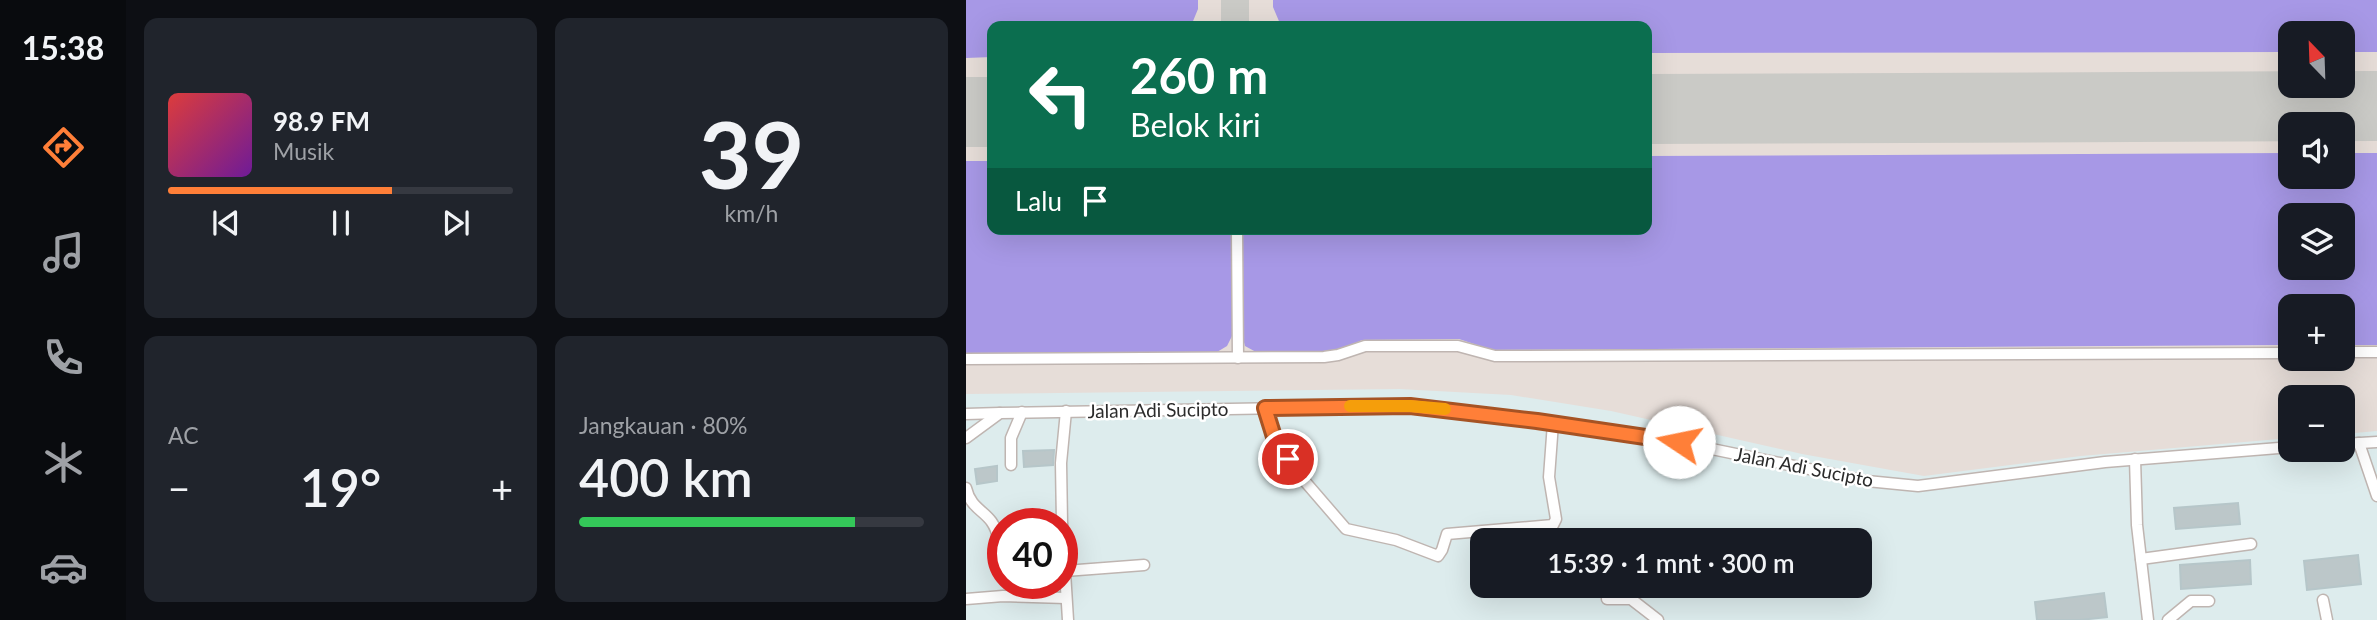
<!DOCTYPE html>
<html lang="id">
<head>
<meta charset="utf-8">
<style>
  body { margin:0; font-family:Lato,sans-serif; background:#20242c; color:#f1f3f6; height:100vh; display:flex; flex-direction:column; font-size:26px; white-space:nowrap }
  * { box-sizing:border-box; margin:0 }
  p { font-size:23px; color:#9ea1a6 }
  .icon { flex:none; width:38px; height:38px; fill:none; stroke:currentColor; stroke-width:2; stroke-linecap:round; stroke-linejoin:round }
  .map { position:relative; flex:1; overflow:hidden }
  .drawer { display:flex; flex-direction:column; gap:18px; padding:18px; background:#0d0f14; width:840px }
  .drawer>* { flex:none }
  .top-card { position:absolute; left:21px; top:21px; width:665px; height:214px; border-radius:14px; box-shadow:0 7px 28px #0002; background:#0b6e4f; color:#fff; overflow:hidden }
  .needle { width:46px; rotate:337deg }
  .controls { position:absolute; left:1312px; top:21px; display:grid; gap:14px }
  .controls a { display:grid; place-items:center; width:77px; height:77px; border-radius:14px; background:#171b24; box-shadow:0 7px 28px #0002; font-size:35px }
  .speed { position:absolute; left:21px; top:508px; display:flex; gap:14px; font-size:35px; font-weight:700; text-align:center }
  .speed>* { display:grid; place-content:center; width:91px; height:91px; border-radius:50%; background:#171b24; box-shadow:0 7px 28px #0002; line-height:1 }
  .speed .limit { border:10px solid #d22; background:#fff; color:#111 }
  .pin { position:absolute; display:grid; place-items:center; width:60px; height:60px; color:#fff; margin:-30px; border:4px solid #fff; border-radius:50%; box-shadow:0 2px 7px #0007 }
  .me { position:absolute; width:77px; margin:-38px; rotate:281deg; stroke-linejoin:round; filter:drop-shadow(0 0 5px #0008) }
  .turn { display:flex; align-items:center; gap:24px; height:147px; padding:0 28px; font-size:32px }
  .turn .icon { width:91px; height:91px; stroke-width:2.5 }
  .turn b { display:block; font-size:49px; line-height:60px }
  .then { display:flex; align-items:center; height:66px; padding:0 28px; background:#0003; gap:14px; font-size:26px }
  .big { font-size:52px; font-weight:600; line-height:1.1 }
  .drawer .tile { flex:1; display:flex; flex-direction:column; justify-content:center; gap:10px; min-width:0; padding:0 24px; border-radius:14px; background:#20242c }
  .drawer .dial { align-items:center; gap:0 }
  .dial b { font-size:91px; line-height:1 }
  .song { display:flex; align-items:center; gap:21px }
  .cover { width:84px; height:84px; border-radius:10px; background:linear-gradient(135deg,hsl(0 70% 55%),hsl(280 70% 35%)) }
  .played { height:7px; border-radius:4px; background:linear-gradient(90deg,#ff7f38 65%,#363941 65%) }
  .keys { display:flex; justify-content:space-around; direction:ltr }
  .heat { display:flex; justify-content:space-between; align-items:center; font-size:38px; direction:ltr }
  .charge { height:10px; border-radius:5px; background:linear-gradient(90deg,#34c759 80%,#363941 0) }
  .drawer .tiles { flex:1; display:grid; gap:18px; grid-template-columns:repeat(2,1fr) }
  .trip { position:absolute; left:504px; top:528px; width:402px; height:70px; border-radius:14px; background:#171b24; box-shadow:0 7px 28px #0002; font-weight:600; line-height:70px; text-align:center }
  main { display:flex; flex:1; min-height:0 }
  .menu { display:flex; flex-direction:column; width:126px; justify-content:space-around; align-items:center; background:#090b0e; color:#9ea1a6 }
  .menu .icon { width:49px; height:49px }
  .menu .on { color:#ff7f38 }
  .menu b { font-size:32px; color:#f1f3f6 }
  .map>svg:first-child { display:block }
  .airport { fill:#e6ddd8; fill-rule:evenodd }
  .green { fill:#a798e6; fill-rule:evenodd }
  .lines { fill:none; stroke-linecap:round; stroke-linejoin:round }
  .taxiway { stroke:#cacac6; stroke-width:28 }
  .runway { stroke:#cacac6; stroke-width:70 }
  .building { fill:#bcc7c9; stroke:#b6c6c9; stroke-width:2 }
  .minor-casing { stroke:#bfb5b1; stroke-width:13 }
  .minor { stroke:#fff; stroke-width:10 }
  .route-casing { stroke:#a65324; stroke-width:18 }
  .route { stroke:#ff7f38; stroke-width:12 }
  .slow { stroke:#f59e0b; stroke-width:12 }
  .labels { text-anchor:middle; stroke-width:5; stroke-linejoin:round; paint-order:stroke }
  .street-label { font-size:19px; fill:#2b2b2b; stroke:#fff }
</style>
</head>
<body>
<main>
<nav class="menu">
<b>15:38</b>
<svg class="icon on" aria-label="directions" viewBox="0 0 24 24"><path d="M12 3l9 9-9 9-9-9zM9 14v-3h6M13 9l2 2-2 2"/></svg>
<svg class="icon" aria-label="music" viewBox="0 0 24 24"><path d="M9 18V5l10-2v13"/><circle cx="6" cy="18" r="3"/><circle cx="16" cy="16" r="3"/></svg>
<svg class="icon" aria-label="phone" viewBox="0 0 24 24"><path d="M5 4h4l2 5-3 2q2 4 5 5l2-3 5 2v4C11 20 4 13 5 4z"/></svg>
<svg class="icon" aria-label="climate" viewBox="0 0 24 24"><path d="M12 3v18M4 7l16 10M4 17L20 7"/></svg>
<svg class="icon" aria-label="car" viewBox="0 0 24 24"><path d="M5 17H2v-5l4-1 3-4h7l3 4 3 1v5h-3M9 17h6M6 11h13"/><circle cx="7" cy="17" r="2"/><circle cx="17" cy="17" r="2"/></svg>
</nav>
<section class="drawer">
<div class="tiles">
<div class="tile">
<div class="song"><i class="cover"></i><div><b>98.9 FM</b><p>Musik</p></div></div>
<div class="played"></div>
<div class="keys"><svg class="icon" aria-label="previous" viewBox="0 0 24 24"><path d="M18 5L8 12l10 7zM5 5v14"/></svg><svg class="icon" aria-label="pause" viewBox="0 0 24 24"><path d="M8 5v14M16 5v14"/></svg><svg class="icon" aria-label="next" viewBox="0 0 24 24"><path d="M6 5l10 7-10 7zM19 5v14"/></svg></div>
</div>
<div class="tile dial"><b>39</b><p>km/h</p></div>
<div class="tile"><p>AC</p>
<div class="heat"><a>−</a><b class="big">19°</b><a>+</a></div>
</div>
<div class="tile"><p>Jangkauan · 80%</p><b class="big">400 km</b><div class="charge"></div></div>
</div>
</section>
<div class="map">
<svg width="1411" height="620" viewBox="0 0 1411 620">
  <rect width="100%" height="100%" fill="#ddeced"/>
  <path class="airport" d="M0,0h1411v431l-34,3v-37h-52v41l-210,18 -157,20 -122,-22 -191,-43 -100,-16 -112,-6 -433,5zM26,26h655v203h-655zM1325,33h52v53h-52zM1325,124h52v53h-52zM1325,215h52v53h-52zM1325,306h52v53h-52z"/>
  <g class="green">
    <polygon points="0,0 232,0 232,9 225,26 26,26 26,57 0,58"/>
    <polygon points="307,0 1411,0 1411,52 1377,52 1377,33 1325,33 1325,52 681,53 681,26 315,26 307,7"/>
    <path d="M1325,153v24h52v-24h34v192h-34v-39h-52v39l-799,5 -33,-11 -97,1 -27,13 -79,-1 -11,-6 -3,-11 -2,-106h407v-73zM1325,215h52v53h-52z"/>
    <polygon points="0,161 26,161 26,229 266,229 266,336 261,346 251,352 0,353"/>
  </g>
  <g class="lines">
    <polyline class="taxiway" points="269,0 269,26"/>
    <g class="runway">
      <polyline points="681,109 1411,106"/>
      <polyline points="0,112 26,112"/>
    </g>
  </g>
  <g class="building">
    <polygon points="88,450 87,465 58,467 57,451"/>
    <polygon points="31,466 31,481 11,484 9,469"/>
    <polygon points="1272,503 1274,524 1210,529 1208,508"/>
    <polygon points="55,515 67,515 68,523 55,523"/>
    <polygon points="1392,555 1395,584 1341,590 1338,561"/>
    <polygon points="1284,560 1285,584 1215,589 1214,565"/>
    <polygon points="1138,593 1141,617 1114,620 1071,620 1069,602"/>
  </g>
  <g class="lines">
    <defs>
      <g id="minor">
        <polyline points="271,229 272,358"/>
        <polyline points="1377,352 1411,352"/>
        <polyline points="0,359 358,357 372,355 399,346 492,346 529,356 1325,353"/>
        <polyline points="299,408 309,440 336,478 380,529 430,540 472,556 476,550 481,534 587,525 590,519 583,477 587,423"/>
        <polyline points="0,414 34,413"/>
        <polyline points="0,438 34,413 444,406 503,412 688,437 901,481 952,486 1139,462 1325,447"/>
        <polyline points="1393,443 1411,496"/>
        <polyline points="1377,444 1411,442"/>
        <polyline points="1169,459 1171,525 1182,620"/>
        <polyline points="45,465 45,438 56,412"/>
        <path d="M0,488c6,26 27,22 32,50"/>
        <polyline points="96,523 95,463 100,411"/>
        <polyline points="96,524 102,620"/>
        <polyline points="1175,559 1285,544"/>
        <polyline points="99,571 178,565"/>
        <polyline points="0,599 37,596 100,598"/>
        <polyline points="641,599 665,599 692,620"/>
        <polyline points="1357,600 1361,620"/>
        <polyline points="1202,620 1225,601 1243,601"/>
      </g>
    </defs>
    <use href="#minor" class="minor-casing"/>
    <use href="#minor" class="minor"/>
  </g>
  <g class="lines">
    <defs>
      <polyline id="route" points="322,459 309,440 299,408 444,406 571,421 713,442"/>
    </defs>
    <use href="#route" class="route-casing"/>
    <use href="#route" class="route"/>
    <polyline class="slow" points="384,406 444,406 479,409"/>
  </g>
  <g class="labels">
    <g class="street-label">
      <text transform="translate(192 410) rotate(-1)" y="7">Jalan Adi Sucipto</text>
      <text transform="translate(838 467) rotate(11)" y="7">Jalan Adi Sucipto</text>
    </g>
  </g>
</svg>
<div class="controls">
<a><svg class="needle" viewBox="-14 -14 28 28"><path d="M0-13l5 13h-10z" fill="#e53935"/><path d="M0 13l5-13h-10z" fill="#9ea1a6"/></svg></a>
<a><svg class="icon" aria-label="sound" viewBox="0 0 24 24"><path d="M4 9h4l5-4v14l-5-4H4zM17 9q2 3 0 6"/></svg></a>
<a><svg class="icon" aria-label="layers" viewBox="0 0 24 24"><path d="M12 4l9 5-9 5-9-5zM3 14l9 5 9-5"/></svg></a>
<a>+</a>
<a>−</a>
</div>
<div class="speed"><div class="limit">40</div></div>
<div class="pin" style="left:322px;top:459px;background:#d93025"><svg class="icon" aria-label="arrive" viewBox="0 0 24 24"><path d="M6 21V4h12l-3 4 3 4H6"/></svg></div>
<svg class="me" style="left:713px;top:442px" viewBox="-20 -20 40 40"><circle r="19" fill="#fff"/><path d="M0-13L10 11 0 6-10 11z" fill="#ff7f38"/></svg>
<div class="trip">15:39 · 1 mnt · 300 m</div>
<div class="top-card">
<div class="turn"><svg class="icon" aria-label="left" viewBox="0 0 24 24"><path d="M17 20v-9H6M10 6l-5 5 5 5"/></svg><div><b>260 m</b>Belok kiri</div></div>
<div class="then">Lalu<svg class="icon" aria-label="arrive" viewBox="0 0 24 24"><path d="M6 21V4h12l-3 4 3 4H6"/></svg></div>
</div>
</div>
</main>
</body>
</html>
